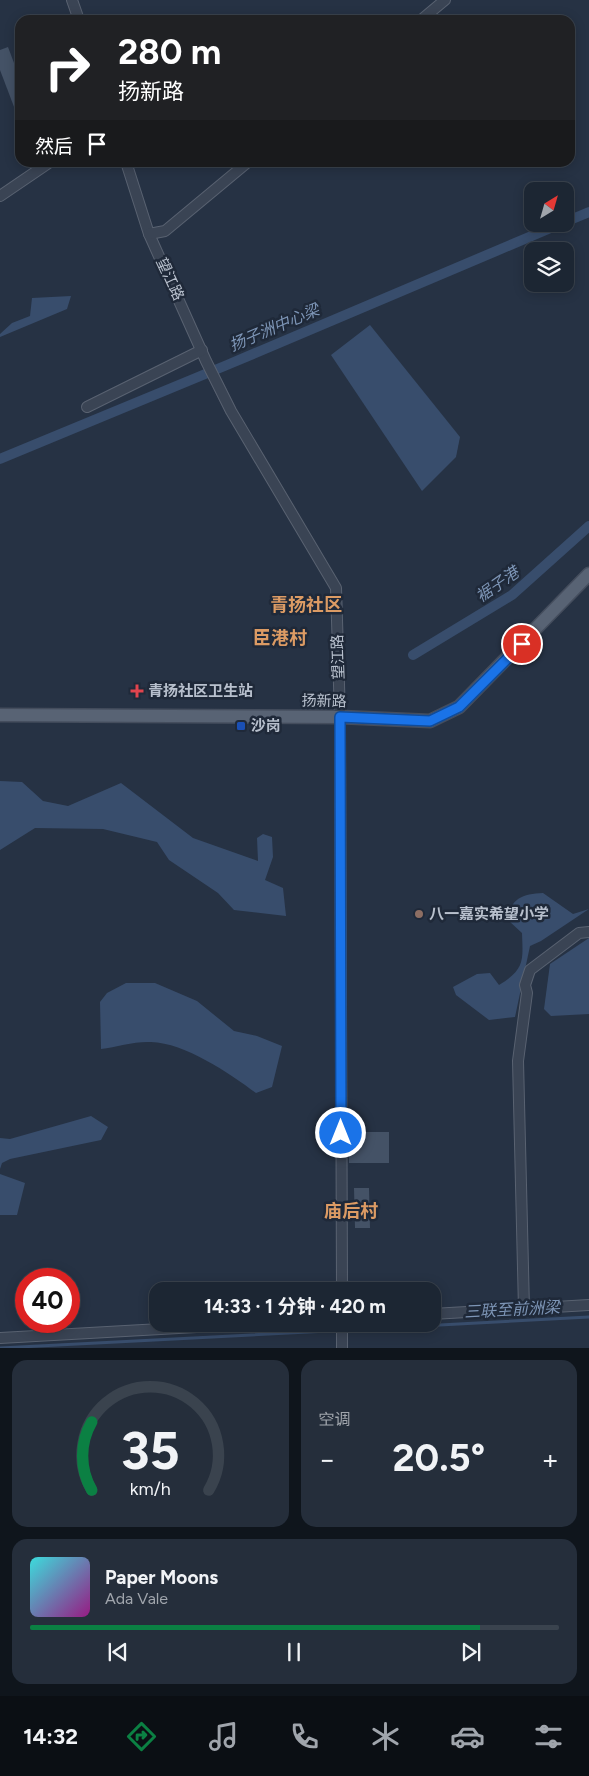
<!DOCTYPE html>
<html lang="zh">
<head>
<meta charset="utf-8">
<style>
  body { margin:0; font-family:Figtree,"Noto Sans SC",sans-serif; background:#252e3b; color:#f1f3f6; height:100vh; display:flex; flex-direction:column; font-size:19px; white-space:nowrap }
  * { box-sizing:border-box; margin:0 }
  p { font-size:16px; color:#a0a5ac }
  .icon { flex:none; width:28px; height:28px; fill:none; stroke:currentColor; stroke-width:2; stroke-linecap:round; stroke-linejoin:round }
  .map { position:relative; height:1348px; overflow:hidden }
  .panel { display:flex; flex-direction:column; gap:12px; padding:12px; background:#0f151c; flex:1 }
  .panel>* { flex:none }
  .banner { position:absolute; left:15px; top:15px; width:560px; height:152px; border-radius:15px; box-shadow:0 2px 12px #0003,0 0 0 1px #3a434e; background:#202124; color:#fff; overflow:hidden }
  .needle { width:32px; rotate:37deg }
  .buttons { position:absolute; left:524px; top:182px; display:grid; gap:10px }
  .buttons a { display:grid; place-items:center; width:50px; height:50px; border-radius:10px; background:#1c2633; box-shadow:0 2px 12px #0003,0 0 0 1px #3a434e; font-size:25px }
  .speed { position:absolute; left:15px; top:1268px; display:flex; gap:10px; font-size:25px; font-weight:700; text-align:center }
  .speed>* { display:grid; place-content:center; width:65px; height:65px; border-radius:50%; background:#1c2633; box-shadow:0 2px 12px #0003,0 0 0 1px #3a434e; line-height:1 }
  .speed .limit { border:8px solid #d22; background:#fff; color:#111 }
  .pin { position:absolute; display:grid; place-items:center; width:42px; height:42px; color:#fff; margin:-21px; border:2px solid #fff; border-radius:50%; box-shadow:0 1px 5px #0007 }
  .me { position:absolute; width:55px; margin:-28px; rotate:0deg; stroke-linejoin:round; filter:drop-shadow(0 0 4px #0008) }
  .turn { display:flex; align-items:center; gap:18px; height:105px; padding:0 20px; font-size:22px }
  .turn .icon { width:65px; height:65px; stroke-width:2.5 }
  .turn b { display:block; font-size:35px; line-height:42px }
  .then { display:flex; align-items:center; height:48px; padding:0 20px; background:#0003; gap:10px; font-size:19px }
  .big { font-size:38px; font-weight:700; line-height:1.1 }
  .panel .tile { flex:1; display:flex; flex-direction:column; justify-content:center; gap:8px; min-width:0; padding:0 18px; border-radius:15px; background:#252e3b }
  .panel .dial { align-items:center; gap:0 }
  .dial svg { height:130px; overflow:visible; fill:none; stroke:#3a434e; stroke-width:7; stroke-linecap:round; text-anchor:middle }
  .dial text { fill:#f1f3f6; stroke:none }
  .song { display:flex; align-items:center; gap:15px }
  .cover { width:60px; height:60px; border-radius:8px; background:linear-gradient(135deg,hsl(180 70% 55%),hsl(310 70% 35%)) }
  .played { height:5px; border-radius:2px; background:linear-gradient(90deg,#0b8043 85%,#3a434e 85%) }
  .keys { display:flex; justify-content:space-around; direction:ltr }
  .heat { display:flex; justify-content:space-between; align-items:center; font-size:28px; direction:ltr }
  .panel .tiles { flex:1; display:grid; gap:12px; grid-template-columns:1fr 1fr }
  .tile:last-child { grid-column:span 2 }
  .trip { position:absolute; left:149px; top:1282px; width:292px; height:50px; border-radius:15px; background:#1c2633; box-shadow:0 2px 12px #0003,0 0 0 1px #3a434e; font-weight:700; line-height:50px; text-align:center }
  .tab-bar { display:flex; height:80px; justify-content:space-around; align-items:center; background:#0b0f14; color:#a0a5ac }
  .tab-bar .icon { width:35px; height:35px }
  .tab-bar .current { color:#0b8043 }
  .tab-bar b { font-size:22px; color:#f1f3f6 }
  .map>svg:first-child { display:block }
  .water { fill:#384d6c }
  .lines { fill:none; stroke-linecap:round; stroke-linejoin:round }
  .stream { stroke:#384d6c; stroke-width:3 }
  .canal { stroke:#384d6c; stroke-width:10 }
  .building { fill:#445266 }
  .minor-casing { stroke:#596271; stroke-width:12 }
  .major-casing { stroke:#444d5d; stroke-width:15 }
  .minor { stroke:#3a4454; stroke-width:10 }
  .major { stroke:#586374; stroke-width:12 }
  .route-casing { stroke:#114b97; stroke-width:12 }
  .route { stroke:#1a73e8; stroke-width:9 }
  .health-dot { fill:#e0444e; stroke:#1f2939; stroke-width:2 }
  .transit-dot { fill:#1a4fb4; stroke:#1f2939; stroke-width:2 }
  .education-dot { fill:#8d6e63; stroke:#1f2939; stroke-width:2 }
  .labels { text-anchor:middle; stroke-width:5; stroke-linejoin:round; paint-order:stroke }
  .street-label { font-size:15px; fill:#b8c0cd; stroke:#1f2939 }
  .poi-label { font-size:15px; font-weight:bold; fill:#b8c0cd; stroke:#1f2939; text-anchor:start }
  .water-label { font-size:16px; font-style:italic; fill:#7d95b6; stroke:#1f2939 }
  .quarter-label { font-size:18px; font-weight:bold; fill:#dc9b64; stroke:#1f2939 }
</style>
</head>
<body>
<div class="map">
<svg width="589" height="1349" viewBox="0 0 589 1349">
  <rect width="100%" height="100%" fill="#263244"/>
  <g class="water">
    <polygon points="71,296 67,309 0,337 0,334 12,323 30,316 32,298"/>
    <polygon points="370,325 460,437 456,457 422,491 331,355"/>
    <polygon points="0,781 22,782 43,801 68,806 121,783 193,838 258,861 257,838 263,834 272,837 273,857 265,880 283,888 286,916 234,910 218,893 169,860 157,842 103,829 35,828 0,850"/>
    <path d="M543,893l30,21 16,-5 -48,32 -11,5 -15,71 -26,3 -33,-25 -3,-8 24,-13 13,-1 9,12c26,-16 24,-24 23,-52l-13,-12c0,-23 14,-27 34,-28z"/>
    <polygon points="589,938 589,1014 551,1016 544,1009 550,964"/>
    <path d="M126,983h29l42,18 37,30 23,5 25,10 -10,41 -16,6c-27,-20 -71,-50 -105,-51 -16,-1 -34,5 -50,7l-1,-47 7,-9z"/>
    <polygon points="91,1116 108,1127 101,1140 10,1159 2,1163 0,1169 0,1138 10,1139"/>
    <polygon points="0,1174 25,1183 17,1215 0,1215"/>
  </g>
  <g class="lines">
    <g class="stream">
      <polyline points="346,1330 589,1317"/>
      <polyline points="0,1348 328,1331"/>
    </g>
    <g class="canal">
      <polyline points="565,222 589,212"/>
      <polyline points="0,459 227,365 560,224"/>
      <polyline points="413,655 512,595 589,526"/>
    </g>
  </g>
  <g class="building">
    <polygon points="8,47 20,79 19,120 0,70 0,50"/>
    <rect x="349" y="1132" width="40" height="31"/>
    <polygon points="354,1188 369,1188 370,1228 355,1228"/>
  </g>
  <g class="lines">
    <defs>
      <g id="minor">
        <polyline points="72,0 79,20"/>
        <polyline points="421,20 445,0"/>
        <polyline points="126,162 149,234 206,361 231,411 336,588 340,717 342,1291"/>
        <polyline points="0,196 50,162"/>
        <polyline points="149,234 165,231 248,162"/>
        <polyline points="87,407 202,350"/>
        <polyline points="524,1309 518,1061 527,993 525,985 530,970 579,933 589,932"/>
        <polyline points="432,1314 589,1305"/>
        <polyline points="342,1324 342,1349"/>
        <polyline points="0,1338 250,1324"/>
      </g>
      <polyline id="major" points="0,715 340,717 430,721 459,707 589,574"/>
    </defs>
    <use href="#minor" class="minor-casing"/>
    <use href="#major" class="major-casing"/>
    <use href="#minor" class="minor"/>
    <use href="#major" class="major"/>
  </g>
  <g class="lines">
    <defs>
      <polyline id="route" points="341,1133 340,717 430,721 459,707 522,644"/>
    </defs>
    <use href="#route" class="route-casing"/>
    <use href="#route" class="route"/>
  </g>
  <path class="health-dot" d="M134.5 683.5h5v5h5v5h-5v5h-5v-5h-5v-5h5z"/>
  <rect class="transit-dot" x="236" y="721" width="10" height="10" rx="2.5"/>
  <circle class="education-dot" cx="419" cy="914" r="5"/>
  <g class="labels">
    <g class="street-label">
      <text transform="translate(170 279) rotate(65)" y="5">望江路</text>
      <text transform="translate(338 657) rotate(-92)" y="5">望江路</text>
      <text transform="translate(324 701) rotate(1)" y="5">扬新路</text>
    </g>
    <g class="poi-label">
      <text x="148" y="696">青扬社区卫生站</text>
      <text x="251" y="731">沙岗</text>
      <text x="429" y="919">八一嘉实希望小学</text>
    </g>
    <g class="water-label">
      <text transform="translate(274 327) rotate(-23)" y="6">扬子洲中心梁</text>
      <text transform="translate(497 584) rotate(-35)" y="6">裾子港</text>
      <text transform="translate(512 1309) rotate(-3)" y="6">三联至前洲梁</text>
    </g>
    <g class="quarter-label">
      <text x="306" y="611">青扬社区</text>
      <text x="280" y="644">臣港村</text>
      <text x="351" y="1217">庙后村</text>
    </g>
  </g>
</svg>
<div class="buttons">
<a><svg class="needle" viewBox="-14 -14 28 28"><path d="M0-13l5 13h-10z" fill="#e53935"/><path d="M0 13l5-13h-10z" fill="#a0a5ac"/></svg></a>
<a><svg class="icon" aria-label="layers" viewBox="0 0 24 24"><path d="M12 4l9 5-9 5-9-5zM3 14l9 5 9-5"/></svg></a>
</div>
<div class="speed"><div class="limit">40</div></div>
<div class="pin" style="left:522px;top:644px;background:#d93025"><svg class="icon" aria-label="arrive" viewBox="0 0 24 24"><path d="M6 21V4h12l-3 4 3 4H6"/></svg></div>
<svg class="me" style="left:341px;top:1133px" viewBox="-20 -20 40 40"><circle r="17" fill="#1a73e8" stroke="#fff" stroke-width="3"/><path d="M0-11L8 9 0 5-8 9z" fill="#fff"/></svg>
<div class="trip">14:33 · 1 分钟 · 420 m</div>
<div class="banner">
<div class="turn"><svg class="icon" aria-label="right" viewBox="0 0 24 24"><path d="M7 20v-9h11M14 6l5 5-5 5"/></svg><div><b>280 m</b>扬新路</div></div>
<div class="then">然后<svg class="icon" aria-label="arrive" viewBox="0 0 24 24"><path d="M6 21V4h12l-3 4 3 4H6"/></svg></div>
</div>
</div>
<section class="panel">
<div class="tiles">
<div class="tile dial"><svg viewBox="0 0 100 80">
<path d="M14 69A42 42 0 1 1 86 69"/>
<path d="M14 69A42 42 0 0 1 14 27" stroke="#0b8043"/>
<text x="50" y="56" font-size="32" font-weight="700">35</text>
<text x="50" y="72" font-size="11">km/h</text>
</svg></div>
<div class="tile"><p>空调</p>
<div class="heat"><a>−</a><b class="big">20.5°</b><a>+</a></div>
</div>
<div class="tile">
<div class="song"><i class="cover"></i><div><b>Paper Moons</b><p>Ada Vale</p></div></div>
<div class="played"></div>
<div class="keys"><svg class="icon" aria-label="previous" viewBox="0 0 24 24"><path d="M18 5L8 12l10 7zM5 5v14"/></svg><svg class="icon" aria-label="pause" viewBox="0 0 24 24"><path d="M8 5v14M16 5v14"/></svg><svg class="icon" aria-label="next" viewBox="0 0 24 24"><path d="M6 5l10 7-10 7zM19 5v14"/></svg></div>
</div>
</div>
</section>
<nav class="tab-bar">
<b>14:32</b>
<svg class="icon current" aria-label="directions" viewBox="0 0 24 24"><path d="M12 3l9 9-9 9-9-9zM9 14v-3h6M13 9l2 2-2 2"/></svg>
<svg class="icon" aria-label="music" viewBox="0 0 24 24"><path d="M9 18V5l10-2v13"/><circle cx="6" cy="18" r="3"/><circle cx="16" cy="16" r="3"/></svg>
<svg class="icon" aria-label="phone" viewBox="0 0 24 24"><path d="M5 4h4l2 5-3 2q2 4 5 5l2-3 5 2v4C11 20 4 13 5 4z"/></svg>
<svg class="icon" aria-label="climate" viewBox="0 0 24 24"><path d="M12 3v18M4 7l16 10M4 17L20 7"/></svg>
<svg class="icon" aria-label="car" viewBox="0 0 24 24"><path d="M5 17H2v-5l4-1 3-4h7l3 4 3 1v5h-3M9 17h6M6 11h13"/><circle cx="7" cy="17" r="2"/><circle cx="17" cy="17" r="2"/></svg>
<svg class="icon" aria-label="filters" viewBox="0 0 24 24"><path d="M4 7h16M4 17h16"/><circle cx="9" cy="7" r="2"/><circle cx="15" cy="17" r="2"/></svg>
</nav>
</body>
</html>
